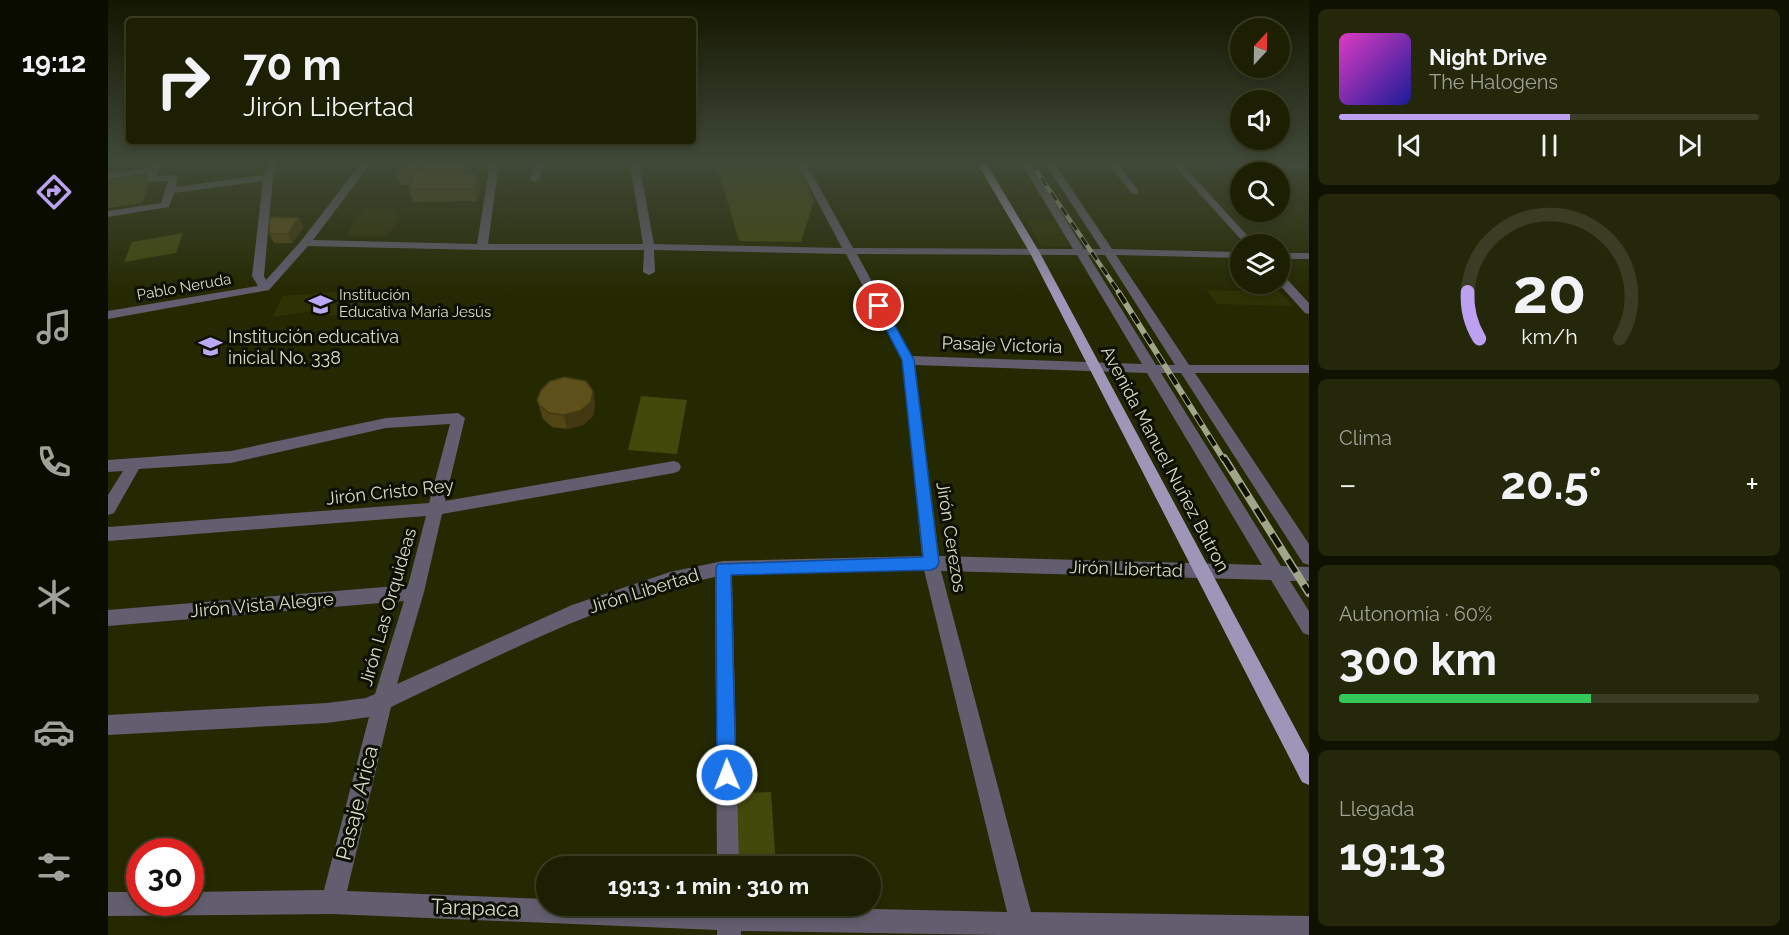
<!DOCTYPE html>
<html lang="es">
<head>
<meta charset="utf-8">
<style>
  body { margin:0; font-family:Raleway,sans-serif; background:#25270b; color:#f1f3f6; height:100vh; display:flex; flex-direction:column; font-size:22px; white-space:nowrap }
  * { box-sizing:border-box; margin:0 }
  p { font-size:20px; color:#a0a299 }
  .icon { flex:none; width:33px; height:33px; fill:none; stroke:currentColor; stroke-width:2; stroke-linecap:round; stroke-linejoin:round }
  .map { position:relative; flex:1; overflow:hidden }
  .side { display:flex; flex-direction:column; gap:9px; padding:9px; background:#0f1101; width:480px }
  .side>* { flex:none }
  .top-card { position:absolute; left:18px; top:18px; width:570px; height:126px; border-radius:6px; box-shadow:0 3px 9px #0003,0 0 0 2px #3a3d23; background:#1c1f01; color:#f1f3f6; overflow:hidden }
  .needle { width:39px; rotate:22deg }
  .buttons { position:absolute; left:1122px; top:18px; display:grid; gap:12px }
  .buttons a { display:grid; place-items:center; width:60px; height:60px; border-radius:50%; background:#1c1f01; box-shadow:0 3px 9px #0003,0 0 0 2px #3a3d23; font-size:30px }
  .speed { position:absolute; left:18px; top:838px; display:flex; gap:12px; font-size:30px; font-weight:700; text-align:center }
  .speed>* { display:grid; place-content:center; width:78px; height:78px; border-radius:50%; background:#1c1f01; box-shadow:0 3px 9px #0003,0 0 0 2px #3a3d23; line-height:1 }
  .speed .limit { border:9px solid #d22; background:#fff; color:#111 }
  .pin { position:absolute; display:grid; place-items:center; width:51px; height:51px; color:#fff; margin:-26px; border:3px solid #fff; border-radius:50%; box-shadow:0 2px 6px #0007 }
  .me { position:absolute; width:66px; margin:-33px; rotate:359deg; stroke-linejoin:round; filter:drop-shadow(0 0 4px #0008) }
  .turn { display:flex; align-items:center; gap:21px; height:126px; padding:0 18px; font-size:27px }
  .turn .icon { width:78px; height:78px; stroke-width:2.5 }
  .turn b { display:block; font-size:42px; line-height:51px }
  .big { font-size:45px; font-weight:700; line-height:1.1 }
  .side .tile { flex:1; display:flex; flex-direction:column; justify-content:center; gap:9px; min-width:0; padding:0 21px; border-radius:9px; background:#25270b }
  .side .dial { align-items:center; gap:0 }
  .dial svg { height:156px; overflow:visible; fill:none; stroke:#3a3d23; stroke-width:7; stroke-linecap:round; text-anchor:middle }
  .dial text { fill:#f1f3f6; stroke:none }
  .song { display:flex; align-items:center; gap:18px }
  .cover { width:72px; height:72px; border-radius:9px; background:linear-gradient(135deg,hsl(310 70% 55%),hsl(240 70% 35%)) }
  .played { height:6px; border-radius:3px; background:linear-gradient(90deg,#bca0f2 55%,#3a3d23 55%) }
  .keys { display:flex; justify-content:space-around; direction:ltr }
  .heat { display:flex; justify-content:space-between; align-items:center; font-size:33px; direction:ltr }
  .charge { height:9px; border-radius:4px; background:linear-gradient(90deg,#34c759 60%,#3a3d23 0) }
  .trip { position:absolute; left:428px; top:856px; width:345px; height:60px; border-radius:30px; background:#1c1f01; box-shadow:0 3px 9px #0003,0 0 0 2px #3a3d23; font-weight:700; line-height:60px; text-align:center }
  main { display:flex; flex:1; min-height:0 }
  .menu { display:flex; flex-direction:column; width:108px; justify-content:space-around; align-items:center; background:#0b0c00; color:#a0a299 }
  .menu .icon { width:42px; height:42px }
  .menu .current { color:#bca0f2 }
  .menu b { font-size:27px; color:#f1f3f6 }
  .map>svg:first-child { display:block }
  .built { fill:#2e3204 }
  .green { fill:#43490b }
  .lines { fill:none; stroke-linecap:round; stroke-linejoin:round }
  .minor { fill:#625e6f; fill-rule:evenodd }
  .major { fill:#9e96b8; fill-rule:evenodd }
  .rail-far2-casing { stroke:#a1a589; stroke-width:4.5 }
  .rail-far1-casing { stroke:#a1a589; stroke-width:6 }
  .rail-casing { stroke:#a1a589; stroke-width:8 }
  .rail-far2 { stroke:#0e1003; stroke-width:3; stroke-dasharray:9; stroke-linecap:butt }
  .rail-far1 { stroke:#0e1003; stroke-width:4; stroke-dasharray:12; stroke-linecap:butt }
  .rail { stroke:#0e1003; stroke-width:5; stroke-dasharray:15; stroke-linecap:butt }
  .wall { fill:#514516 }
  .shaded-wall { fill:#423812 }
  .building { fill:#5e501a; stroke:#423812; stroke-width:1.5 }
  .route { fill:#1a73e8; stroke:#114b97; stroke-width:1.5 }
  .labels { text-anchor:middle; stroke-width:6; stroke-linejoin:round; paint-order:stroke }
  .far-street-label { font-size:15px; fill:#d8dcc6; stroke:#0e1003 }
  .far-poi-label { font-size:15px; fill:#d8dcc6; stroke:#0e1003; text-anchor:start }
  .poi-label { font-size:18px; fill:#d8dcc6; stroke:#0e1003; text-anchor:start }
  .street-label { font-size:18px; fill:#d8dcc6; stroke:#0e1003 }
  .near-street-label { font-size:21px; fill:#d8dcc6; stroke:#0e1003 }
</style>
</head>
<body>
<main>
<nav class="menu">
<b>19:12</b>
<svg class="icon current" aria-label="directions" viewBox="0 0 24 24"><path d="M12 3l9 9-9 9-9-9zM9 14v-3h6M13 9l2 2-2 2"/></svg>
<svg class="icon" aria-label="music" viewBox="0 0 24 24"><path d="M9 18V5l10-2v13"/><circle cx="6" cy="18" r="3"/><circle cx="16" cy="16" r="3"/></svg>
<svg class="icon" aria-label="phone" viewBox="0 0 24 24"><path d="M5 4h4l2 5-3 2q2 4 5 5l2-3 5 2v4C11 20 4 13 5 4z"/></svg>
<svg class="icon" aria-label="climate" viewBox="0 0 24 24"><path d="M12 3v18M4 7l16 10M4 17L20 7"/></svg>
<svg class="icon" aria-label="car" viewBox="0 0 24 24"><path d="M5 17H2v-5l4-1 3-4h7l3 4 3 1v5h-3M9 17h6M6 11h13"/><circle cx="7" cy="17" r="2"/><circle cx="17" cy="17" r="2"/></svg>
<svg class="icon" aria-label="filters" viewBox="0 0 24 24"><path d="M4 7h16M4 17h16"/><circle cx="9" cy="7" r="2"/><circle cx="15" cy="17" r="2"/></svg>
</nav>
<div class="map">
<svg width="1201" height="935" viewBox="0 0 1201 935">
  <rect width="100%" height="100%" fill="#252901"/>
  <g class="built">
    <polygon points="255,208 285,208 283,212 291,215 281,236 237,236"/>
    <polygon points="918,220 947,221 962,246 933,246"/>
    <polygon points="260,289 252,313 218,316 205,311 165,317 174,296"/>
    <polygon points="1098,290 1172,292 1185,306 1109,304"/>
  </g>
  <g class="green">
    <polygon points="608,163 689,164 706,201 693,242 631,241"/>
    <polygon points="44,173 34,203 0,208 0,180"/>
    <polygon points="75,233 68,253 16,262 24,242"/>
    <polygon points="533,396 579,400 569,454 520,450"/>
    <polygon points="663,792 668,867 624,867 622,793"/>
  </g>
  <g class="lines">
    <g class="minor">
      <path d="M45,163h9l-5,13 20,-1 -1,12 88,-12 5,-12h8l-4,14 -9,99 2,4 35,-39 60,-78h10l-58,77 164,4 13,-81h9l-11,81h155l-13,-81h9l15,81 188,4 -45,-85h9l47,85 220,1 -52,-86h9l54,86h17l-56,-86h9l58,86 128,3v6l-124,-3 73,110h120v8h-114l114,171v21l-6,-2 -122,-190h-20l120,193 28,1v14h-19l19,30v24l-6,-2 -32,-53 -330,-9 90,341 278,4v19h-310l-258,-4v4h-24v-5l-384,-16 -225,2v-24h32v11h50v-11l134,-2 45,-173 -42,6 -219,12v-20l219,-12 39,-5 9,-4 29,-93 -296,25v-16l300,-25 18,-69 -318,25v-14l321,-24 21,-79 -64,4 -155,35 -92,6 -25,44 -6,2v-20l15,-24 -15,1v-12l123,-9 155,-33 72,-5 7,5 -20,83 229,-40 5,2 2,4 -2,4 -5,2 -232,41 -18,78 -27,92 175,-79 98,-33 53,-11 199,-5 -20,-196 -56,-106 -192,-4 1,22 -6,3 -6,-3 1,-22h-162l-174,-4 -39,44 -161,29v-8l150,-25 -6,-10 11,-95 -89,12 -5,14 -61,10v-6l53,-8 7,-22 -20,1 1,-9 -41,6v-6l43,-6zM749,254l220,1 65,109 -230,-8zM980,255h17l70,110h-19zM807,365l232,8 115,192 -323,-9zM816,570l83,342 -266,-6h-195v-7l-199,-8 44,-184c105,-49 209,-106 324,-130l2,290h22l-7,-292z"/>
      <polygon points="427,163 437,163 432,179 427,182 422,179"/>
      <polygon points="1000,163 1009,163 1030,190 1030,194 1024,194"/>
      <polygon points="1064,163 1073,163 1147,244 1137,244"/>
      <polygon points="1092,163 1201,163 1201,169 1097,166"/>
      <rect x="1172" y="253" width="29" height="6"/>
      <polygon points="1172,275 1176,276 1201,303 1201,314 1197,313 1171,284"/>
    </g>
    <polygon class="major" points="869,163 878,163 932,253 1201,754 1201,785 1194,782 922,253"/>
    <defs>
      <polyline id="rail-far2" points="923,163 1012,294"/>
      <polyline id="rail-far1" points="1011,293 1116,460"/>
      <polyline id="rail" points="1116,458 1201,593"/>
    </defs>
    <use href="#rail-far2" class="rail-far2-casing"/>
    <use href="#rail-far1" class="rail-far1-casing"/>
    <use href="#rail" class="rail-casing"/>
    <use href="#rail-far2" class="rail-far2"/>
    <use href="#rail-far1" class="rail-far1"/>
    <use href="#rail" class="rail"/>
  </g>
  <g class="wall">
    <polygon points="298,163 322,163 321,164 359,164 362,174 369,174 373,186 369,201 305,202 301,189 303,185 293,185 289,176"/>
    <polygon points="196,227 184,243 166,243 161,234"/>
    <polygon points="485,391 487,405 485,416 475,425 459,429 444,427 435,419 429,400"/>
  </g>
  <g class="shaded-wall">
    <polygon points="359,164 362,176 355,174"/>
    <polygon points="369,174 373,186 369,201 365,189"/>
    <polygon points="191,218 196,227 184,243 180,234"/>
    <polygon points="485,391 487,405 485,416 475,425 459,429 456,415"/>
  </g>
  <g class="building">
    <polygon points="298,163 314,163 313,164 311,164 306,176 289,176"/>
    <polygon points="311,164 359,164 355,174 369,174 365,189 301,189"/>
    <polygon points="162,217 191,218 180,234 161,234"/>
    <polygon points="456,377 478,381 485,391 483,402 472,411 456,415 441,413 431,405 429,400 433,390 442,381"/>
  </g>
  <linearGradient id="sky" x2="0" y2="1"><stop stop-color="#141701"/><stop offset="0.55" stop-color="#404938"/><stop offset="1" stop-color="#404938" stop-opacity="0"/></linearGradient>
  <rect width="1201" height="294" fill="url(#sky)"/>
  <polygon class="route" points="771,303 776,306 806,360 831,563 828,568 823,570 623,575 628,775 625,782 619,785 612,782 609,775 608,568 610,564 815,557 794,360 766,306"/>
  <defs>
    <symbol id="school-bare" viewBox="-9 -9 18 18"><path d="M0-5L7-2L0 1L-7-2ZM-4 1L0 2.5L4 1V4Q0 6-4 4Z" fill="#bca9f5" stroke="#0e1003" stroke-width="2.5" paint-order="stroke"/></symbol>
  </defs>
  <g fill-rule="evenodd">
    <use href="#school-bare" x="196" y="288" width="33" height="33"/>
    <use href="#school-bare" x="86" y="330" width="33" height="33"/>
  </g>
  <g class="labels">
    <g class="far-street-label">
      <text transform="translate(76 287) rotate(-10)" y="5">Pablo Neruda</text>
    </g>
    <g class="far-poi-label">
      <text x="231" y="300">Institución<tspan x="231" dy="17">Educativa María Jesús</tspan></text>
    </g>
    <g class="poi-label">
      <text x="120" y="343">Institución educativa<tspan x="120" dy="21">inicial No. 338</tspan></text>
    </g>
    <g class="street-label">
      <text transform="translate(894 345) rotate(2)" y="6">Pasaje Victoria</text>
      <text transform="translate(1057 459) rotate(62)" y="6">Avenida Manuel Nuñez Butron</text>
      <text transform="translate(282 492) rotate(-6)" y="6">Jirón Cristo Rey</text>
      <text transform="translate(843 537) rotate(81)" y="6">Jirón Cerezos</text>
      <text transform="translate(1018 569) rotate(2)" y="6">Jirón Libertad</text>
      <text transform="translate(536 591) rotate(-17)" y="6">Jirón Libertad</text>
      <text transform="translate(154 605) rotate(-5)" y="6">Jirón Vista Alegre</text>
      <text transform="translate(280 607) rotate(-74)" y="6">Jirón Las Orquideas</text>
    </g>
    <g class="near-street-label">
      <text transform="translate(249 803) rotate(-76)" y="7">Pasaje Arica</text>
      <text transform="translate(367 908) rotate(2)" y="7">Tarapaca</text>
    </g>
  </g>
</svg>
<div class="buttons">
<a><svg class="needle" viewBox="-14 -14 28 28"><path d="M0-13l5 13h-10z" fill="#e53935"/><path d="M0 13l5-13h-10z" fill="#a0a299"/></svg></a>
<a><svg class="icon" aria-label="sound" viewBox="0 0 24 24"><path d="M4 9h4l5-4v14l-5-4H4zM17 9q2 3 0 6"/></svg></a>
<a><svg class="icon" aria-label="search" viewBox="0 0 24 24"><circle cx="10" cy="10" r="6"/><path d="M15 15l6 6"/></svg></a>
<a><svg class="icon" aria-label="layers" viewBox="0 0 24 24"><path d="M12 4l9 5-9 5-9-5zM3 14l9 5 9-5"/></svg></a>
</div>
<div class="speed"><div class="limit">30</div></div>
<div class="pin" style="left:771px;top:306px;background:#d93025"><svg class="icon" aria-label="arrive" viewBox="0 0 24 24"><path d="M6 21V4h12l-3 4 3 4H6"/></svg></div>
<svg class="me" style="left:619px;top:775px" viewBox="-20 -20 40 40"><circle r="17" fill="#1a73e8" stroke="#fff" stroke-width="3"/><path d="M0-11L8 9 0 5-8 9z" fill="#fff"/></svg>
<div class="trip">19:13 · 1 min · 310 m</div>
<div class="top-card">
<div class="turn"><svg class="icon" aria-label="right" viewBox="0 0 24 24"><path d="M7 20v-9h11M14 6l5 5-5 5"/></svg><div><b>70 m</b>Jirón Libertad</div></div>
</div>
</div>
<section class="side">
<div class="tile">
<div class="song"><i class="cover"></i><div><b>Night Drive</b><p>The Halogens</p></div></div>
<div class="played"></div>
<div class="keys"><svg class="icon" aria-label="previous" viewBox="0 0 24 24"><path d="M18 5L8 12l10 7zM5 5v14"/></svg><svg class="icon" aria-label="pause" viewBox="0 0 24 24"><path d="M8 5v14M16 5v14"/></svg><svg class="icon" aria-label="next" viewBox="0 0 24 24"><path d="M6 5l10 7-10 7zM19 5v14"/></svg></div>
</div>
<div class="tile dial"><svg viewBox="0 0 100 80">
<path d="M14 69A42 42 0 1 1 86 69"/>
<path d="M14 69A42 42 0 0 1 8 45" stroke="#bca0f2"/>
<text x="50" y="56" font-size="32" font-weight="700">20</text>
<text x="50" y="72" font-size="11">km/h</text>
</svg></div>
<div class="tile"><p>Clima</p>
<div class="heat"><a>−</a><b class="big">20.5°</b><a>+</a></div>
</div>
<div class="tile"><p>Autonomía · 60%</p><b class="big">300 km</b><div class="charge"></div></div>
<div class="tile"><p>Llegada</p><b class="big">19:13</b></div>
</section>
</main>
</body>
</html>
